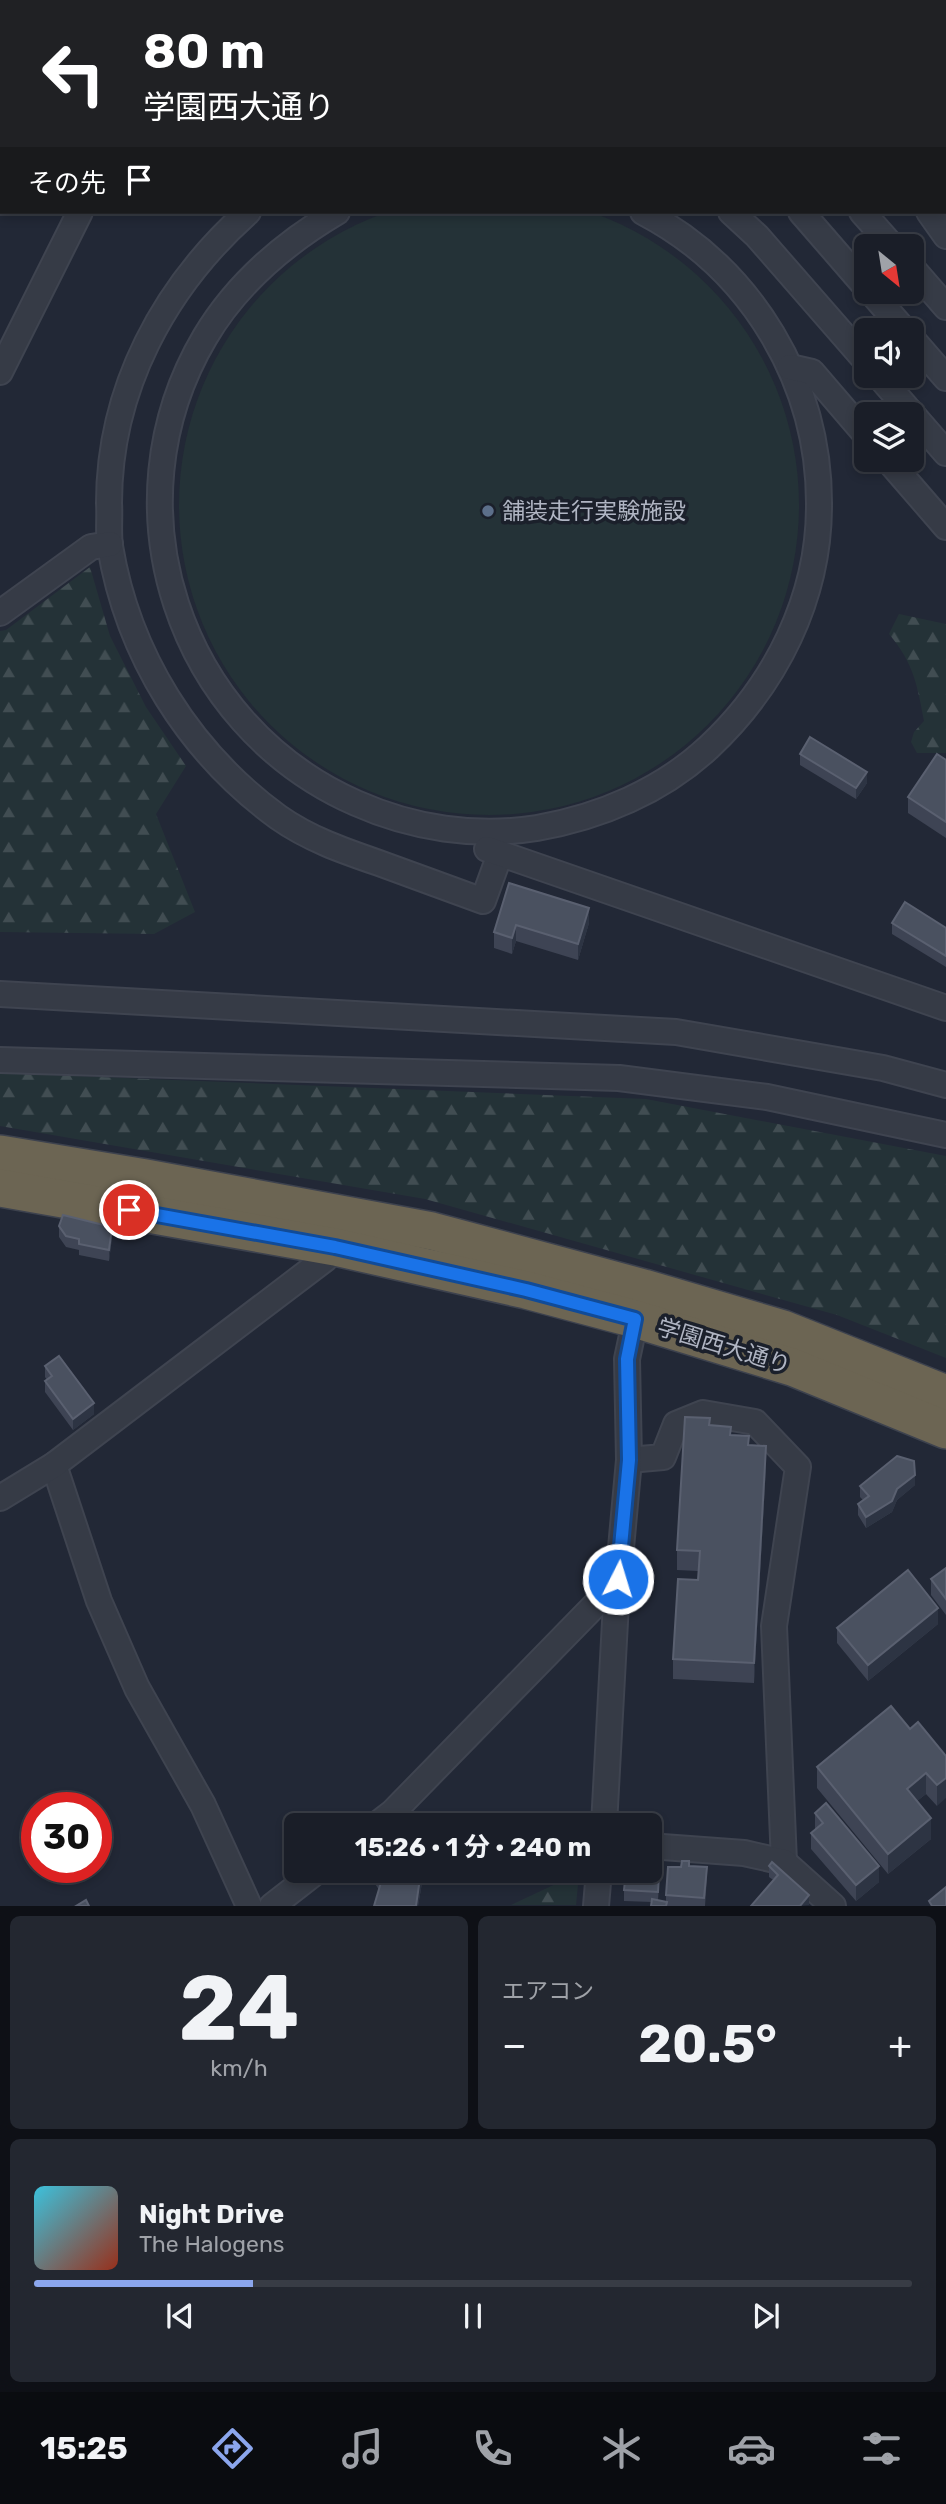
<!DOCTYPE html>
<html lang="ja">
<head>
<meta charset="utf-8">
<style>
  body { margin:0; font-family:Rubik,"Noto Sans JP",sans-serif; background:#232730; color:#f1f3f6; height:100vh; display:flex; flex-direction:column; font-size:26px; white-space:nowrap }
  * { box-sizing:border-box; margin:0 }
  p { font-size:23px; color:#9fa2a8 }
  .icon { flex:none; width:38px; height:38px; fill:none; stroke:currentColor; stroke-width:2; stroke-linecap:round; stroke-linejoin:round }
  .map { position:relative; height:1906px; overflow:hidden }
  .details { display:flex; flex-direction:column; gap:10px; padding:10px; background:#0e1016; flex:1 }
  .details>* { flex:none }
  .banner { position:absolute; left:0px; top:0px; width:947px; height:214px; box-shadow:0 4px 10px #0003,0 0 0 2px #383c45; background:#202124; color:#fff; overflow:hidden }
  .needle { width:46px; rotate:150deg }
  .buttons { position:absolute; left:854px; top:234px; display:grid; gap:14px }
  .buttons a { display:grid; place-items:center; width:70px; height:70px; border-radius:10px; background:#1a1e28; box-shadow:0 4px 10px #0003,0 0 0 2px #383c45; font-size:35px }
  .speed { position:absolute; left:21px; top:1792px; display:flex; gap:14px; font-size:35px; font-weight:700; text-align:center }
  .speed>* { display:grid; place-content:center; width:91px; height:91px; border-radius:50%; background:#1a1e28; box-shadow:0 4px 10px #0003,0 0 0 2px #383c45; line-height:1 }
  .speed .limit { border:10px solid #d22; background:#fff; color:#111 }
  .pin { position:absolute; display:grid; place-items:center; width:60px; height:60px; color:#fff; margin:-30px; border:4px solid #fff; border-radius:50%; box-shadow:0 2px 7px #0007 }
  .me { position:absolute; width:77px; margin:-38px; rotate:5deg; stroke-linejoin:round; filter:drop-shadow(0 0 5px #0008) }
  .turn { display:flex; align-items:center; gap:24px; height:147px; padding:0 28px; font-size:32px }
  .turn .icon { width:91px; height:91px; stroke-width:2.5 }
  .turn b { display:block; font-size:49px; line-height:60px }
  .then { display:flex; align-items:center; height:66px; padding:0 28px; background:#0003; gap:14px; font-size:26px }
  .big { font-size:52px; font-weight:700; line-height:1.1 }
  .details .card { flex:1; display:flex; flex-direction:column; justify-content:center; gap:10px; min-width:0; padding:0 24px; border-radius:10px; background:#232730 }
  .details .dial { align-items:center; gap:0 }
  .dial b { font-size:91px; line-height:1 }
  .song { display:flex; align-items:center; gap:21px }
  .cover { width:84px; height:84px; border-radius:10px; background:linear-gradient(135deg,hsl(190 70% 55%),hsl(10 70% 35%)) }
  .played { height:7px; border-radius:4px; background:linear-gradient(90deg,#8ba6ed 25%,#383c45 25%) }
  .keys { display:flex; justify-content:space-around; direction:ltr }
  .heat { display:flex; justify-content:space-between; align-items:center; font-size:38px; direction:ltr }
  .details .tiles { flex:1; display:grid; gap:10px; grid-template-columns:1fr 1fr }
  .card:last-child { grid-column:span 2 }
  .trip { position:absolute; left:284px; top:1813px; width:378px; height:70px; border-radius:10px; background:#1a1e28; box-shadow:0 4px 10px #0003,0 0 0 2px #383c45; font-weight:700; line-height:70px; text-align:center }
  .menu { display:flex; height:112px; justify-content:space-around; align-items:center; background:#0a0c10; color:#9fa2a8 }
  .menu .icon { width:49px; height:49px }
  .menu .current { color:#8ba6ed }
  .menu b { font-size:32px; color:#f1f3f6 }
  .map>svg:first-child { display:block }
  .grass { fill:#243237 }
  .forest { fill:url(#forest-firs) }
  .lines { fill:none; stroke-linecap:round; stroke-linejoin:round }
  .minor-casing { stroke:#3f4450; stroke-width:28 }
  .highway-casing { stroke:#3d424e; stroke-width:40 }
  .path { stroke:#3d4c4f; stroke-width:4.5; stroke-dasharray:5 5; stroke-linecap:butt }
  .minor { stroke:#363b46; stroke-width:24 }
  .highway { stroke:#6c6553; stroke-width:37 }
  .wall { fill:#3e4454 }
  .shaded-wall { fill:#2d3443 }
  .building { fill:#4a5160; stroke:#5a6070; stroke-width:2 }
  .route-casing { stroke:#114b97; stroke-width:18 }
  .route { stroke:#1a73e8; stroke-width:12 }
  .service-dot { fill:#5c6f8a; stroke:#1b202b; stroke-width:2.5 }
  .labels { text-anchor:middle; stroke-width:7; stroke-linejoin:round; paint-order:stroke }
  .poi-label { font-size:23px; fill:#b0b5c3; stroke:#1b202b; text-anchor:start }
  .street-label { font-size:23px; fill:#b0b5c3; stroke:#1b202b }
</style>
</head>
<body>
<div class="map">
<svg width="946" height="1906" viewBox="0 0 946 1906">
  <defs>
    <pattern id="forest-firs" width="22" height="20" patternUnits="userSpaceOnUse" patternTransform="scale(1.75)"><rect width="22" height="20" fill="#243237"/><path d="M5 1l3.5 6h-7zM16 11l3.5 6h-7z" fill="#414d52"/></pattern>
  </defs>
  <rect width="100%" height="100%" fill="#222836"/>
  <circle class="grass" cx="489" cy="505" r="310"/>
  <g class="forest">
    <polygon points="0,0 107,0 2,2 0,133"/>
    <polygon points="90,567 110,636 146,707 186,766 156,814 195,912 154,934 0,932 0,631 6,630"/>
    <path d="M899,614l47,10v129h-29l-6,-11 3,-10 10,-11c-7,-37 -10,-57 -35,-87z"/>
    <polygon points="0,1073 646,1099 946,1156 946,1358 837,1315 425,1199 0,1126"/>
    <polygon points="579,1873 576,1905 511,1905"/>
  </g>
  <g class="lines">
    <defs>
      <g id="minor">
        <polyline points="615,0 617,2"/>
        <polyline points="676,0 677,2"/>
        <polyline points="786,0 788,2"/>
        <polyline points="187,2 189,0"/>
        <path d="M248,212c-84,75 -139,177 -139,291 1,14 -1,29 1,43 18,109 79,206 168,271 31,22 66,34 101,46 35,13 69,25 104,38l17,-47"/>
        <path d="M337,212c-54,32 -100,71 -132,125 -100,169 -27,388 151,466 56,25 120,35 181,25 63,-11 125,-37 172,-81 67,-63 110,-149 110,-241 1,-123 -67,-237 -176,-294"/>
        <polyline points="731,212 757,236 866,361"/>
        <polyline points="801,212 866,287"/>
        <polyline points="862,212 893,247"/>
        <polyline points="929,212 946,236"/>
        <polyline points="912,268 946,307"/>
        <polyline points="871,292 905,331"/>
        <polyline points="912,339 946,378"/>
        <polyline points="790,367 812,372 866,435"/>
        <polyline points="0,372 80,212"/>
        <polyline points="879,376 946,453"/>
        <polyline points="888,460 946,527"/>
        <polyline points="0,613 91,547 110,544"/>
        <polyline points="487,849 946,1008"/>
        <polyline points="0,994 676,1032 883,1068 946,1085"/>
        <polyline points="0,1060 619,1078 767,1097 946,1135"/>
        <polyline points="629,1460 663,1457 676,1424 703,1413 755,1422 798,1467 774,1626 784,1862"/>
        <polyline points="54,1465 99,1601 137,1688 203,1805 249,1906"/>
        <polyline points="0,1498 54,1465 325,1259 335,1247"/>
        <polyline points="376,1825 393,1812 598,1602 616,1603"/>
        <polyline points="604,1825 616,1603 629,1460 627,1359 638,1307"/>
        <polyline points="649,1846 744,1853 784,1862 833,1906"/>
        <polyline points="272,1906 317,1871"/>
        <polyline points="596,1906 599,1871"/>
      </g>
      <g id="highway">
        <polyline points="0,1154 146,1178 432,1231 644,1288 783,1329 946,1394"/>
        <polyline points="0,1188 335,1247 526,1290 635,1319 792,1367 946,1430"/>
      </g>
    </defs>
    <use href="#minor" class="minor-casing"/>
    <use href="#highway" class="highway-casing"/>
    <polyline class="path" points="945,114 946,113"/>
    <use href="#minor" class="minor"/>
    <use href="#highway" class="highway"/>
  </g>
  <g class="wall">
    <polygon points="360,0 420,0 418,2 361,2"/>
    <polygon points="436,0 527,0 527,2 437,2"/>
    <polygon points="800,754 867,783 856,799 800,765"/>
    <polygon points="946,760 946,838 908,813 908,797"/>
    <polygon points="509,883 589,923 578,960 516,941 512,954 494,948 494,932"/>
    <polygon points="892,923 946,928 946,967 892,934"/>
    <polygon points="59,1226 112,1238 109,1261 79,1255 79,1250 66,1247 59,1237"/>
    <polygon points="45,1366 94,1414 73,1430 45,1392 45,1381 47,1380 45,1377"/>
    <polygon points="710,1425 749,1445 766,1466 754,1683 673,1679 673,1659 698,1580 698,1571 677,1570 677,1550"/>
    <polygon points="915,1485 897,1500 892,1512 866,1528 858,1515 858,1504 863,1500 860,1497 860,1486"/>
    <polygon points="946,1568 946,1615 931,1595 931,1579"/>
    <polygon points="938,1624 868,1681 837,1643 837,1628"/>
    <polygon points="910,1729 946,1756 937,1806 926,1794 917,1801 931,1839 888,1874 817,1788 817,1767"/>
    <polygon points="815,1813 879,1882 856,1901 811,1849 811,1833 815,1830"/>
    <polygon points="772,1862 809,1905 769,1877 769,1866"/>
    <polygon points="689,1866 707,1877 705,1906 651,1906 652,1902 624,1901 624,1890 660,1869 658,1900 666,1902 666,1895 681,1867"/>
    <polygon points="367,1871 422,1871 422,1883 418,1906 374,1906 379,1890"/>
  </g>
  <g class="shaded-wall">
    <polygon points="398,0 420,0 418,2 396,2"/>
    <polygon points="512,0 527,0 527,2 510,2"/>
    <polygon points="867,772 867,783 856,799 856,788"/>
    <polygon points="589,908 589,923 578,960 578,944"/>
    <polygon points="516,925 516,941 512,954 512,938"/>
    <polygon points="112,1227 112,1238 109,1261 109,1250"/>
    <polygon points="94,1403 94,1414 73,1430 73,1419"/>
    <polygon points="766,1446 766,1466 754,1683 754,1663"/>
    <polygon points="915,1475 915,1485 897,1500 892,1512 866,1528 866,1517 897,1489"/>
    <polygon points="938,1608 938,1624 868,1681 868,1665"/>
    <polygon points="926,1773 926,1794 907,1809 907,1789"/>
    <polygon points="946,1778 946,1798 937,1806 937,1785"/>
    <polygon points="931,1818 931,1839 888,1874 888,1854"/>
    <polygon points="879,1866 879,1882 856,1901 856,1885"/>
    <polygon points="422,1871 422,1883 418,1906 416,1906"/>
    <polygon points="809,1895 809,1905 800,1906"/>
  </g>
  <g class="building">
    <polygon points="379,0 398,0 396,2 381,2"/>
    <polygon points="455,0 512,0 510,2 456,2"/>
    <polygon points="810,737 867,772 856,788 800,754"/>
    <polygon points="937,754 946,760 946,822 908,797"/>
    <polygon points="509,883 589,908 578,944 516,925 512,938 494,932"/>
    <polygon points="905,902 946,928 946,956 892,923"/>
    <polygon points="63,1215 112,1227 109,1250 79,1244 79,1239 66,1236 59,1226"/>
    <polygon points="59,1356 94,1403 73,1419 45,1381 52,1376 45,1366"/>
    <polygon points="685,1417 710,1418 709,1425 731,1427 730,1435 749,1436 748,1445 766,1446 754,1663 673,1659 678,1579 698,1580 700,1551 677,1550"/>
    <polygon points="897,1456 914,1461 915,1475 897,1489 892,1501 866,1517 858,1504 869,1496 860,1486"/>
    <polygon points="946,1568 946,1599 931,1579"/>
    <polygon points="908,1570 938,1608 868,1665 837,1628"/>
    <polygon points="891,1706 910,1729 918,1722 946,1756 946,1778 937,1785 926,1773 907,1789 931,1818 888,1854 817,1767"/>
    <polygon points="826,1803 879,1866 856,1885 811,1833 823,1823 815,1813"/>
    <polygon points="649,1858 660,1859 658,1892 624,1890 626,1871 649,1871"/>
    <polygon points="682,1861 689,1861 689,1866 707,1867 704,1898 666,1895 668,1867 681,1867"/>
    <polygon points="772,1862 809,1895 800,1906 751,1906 778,1875 769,1866"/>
    <polygon points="377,1871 421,1871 416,1906 374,1906 382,1879"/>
    <polygon points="946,1887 946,1906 932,1906 929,1901"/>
    <polygon points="652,1899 667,1902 666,1906 651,1906"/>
    <polygon points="86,1900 89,1906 76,1906"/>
  </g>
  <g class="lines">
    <defs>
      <polyline id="route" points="129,1210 335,1247 526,1290 635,1319 627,1359 629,1460 618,1579"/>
    </defs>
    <use href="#route" class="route-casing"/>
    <use href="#route" class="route"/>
  </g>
  <circle class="service-dot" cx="488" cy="511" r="7"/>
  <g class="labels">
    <g class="poi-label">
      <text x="502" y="519">舗装走行実験施設</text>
    </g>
    <g class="street-label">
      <text transform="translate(724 1346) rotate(17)" y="8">学園西大通り</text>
    </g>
  </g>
</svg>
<div class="buttons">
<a><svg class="needle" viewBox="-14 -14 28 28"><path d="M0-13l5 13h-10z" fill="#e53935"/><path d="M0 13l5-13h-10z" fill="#9fa2a8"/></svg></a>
<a><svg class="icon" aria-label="sound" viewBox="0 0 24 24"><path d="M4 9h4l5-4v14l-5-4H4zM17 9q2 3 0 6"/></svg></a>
<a><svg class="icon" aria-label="layers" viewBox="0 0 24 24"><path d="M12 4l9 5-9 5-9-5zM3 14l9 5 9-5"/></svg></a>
</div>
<div class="speed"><div class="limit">30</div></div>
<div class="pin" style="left:129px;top:1210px;background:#d93025"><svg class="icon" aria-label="arrive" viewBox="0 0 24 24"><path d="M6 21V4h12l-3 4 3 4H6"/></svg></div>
<svg class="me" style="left:618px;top:1579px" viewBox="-20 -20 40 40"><circle r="17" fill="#1a73e8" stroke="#fff" stroke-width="3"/><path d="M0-11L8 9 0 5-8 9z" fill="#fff"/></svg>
<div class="trip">15:26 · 1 分 · 240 m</div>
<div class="banner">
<div class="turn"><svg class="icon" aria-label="left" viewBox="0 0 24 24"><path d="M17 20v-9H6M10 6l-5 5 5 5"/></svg><div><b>80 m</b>学園西大通り</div></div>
<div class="then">その先<svg class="icon" aria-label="arrive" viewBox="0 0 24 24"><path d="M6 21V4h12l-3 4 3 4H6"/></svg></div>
</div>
</div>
<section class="details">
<div class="tiles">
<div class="card dial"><b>24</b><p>km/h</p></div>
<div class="card"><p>エアコン</p>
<div class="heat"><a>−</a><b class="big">20.5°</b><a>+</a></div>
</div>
<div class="card">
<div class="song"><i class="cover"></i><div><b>Night Drive</b><p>The Halogens</p></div></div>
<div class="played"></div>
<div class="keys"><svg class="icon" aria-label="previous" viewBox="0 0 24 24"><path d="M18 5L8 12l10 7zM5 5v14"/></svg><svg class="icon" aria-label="pause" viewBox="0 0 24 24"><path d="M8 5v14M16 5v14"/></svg><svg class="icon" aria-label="next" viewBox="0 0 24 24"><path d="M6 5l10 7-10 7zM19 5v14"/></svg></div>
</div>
</div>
</section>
<nav class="menu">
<b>15:25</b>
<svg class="icon current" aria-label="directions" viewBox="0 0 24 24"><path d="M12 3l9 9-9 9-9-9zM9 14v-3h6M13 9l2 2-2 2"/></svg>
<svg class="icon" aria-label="music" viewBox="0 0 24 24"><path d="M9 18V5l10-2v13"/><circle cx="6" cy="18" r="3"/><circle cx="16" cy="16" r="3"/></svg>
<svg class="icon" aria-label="phone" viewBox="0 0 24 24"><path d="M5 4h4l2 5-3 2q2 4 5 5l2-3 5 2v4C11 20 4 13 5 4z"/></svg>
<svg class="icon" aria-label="climate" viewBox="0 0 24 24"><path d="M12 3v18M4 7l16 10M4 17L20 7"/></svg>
<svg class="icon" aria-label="car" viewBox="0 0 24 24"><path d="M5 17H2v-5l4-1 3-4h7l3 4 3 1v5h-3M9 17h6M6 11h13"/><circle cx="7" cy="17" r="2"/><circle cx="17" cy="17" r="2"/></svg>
<svg class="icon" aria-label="filters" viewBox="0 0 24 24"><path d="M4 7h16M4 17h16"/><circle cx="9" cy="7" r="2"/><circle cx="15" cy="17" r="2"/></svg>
</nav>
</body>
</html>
